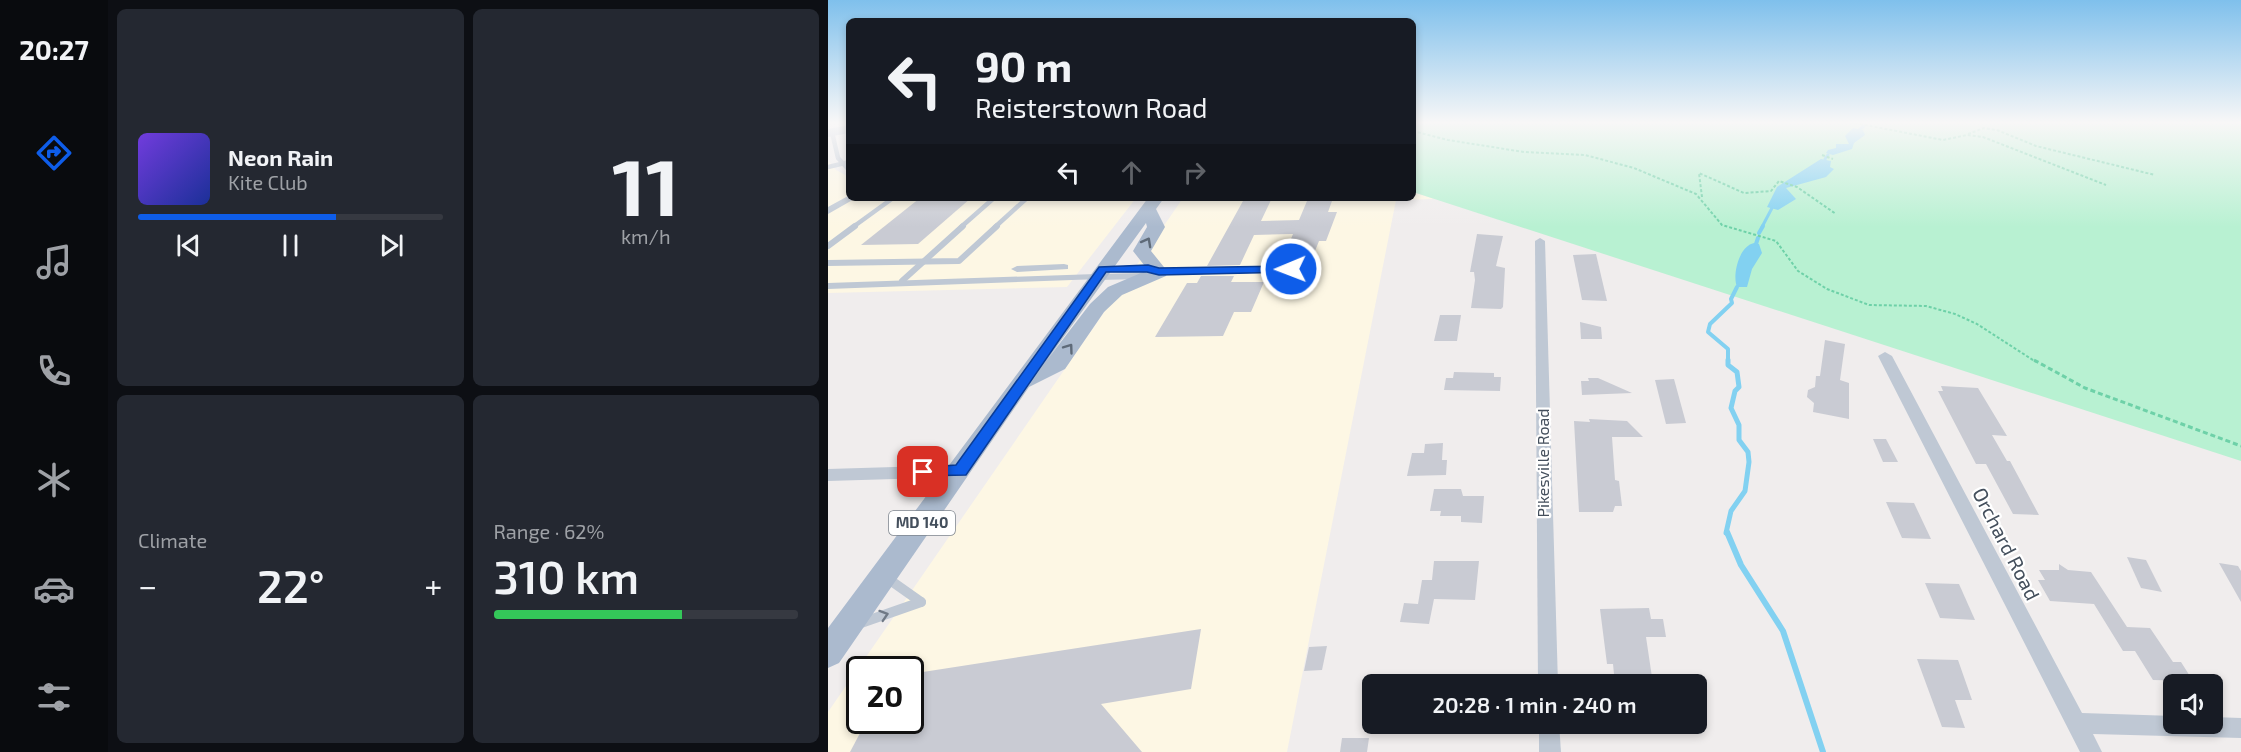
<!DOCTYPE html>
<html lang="en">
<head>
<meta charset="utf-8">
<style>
  body { margin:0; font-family:"Exo 2",sans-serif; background:#242831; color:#f1f3f6; height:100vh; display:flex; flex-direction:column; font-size:22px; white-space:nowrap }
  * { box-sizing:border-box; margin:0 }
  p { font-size:20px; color:#9ea1a6 }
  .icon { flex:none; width:33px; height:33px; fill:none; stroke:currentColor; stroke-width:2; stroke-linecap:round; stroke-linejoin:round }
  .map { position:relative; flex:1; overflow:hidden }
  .sheet { display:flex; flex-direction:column; gap:9px; padding:9px; background:#0d0f14; width:720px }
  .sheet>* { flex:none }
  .top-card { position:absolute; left:18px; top:18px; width:570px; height:183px; border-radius:9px; box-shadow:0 3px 9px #0003; background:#171b24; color:#f1f3f6; overflow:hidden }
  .fabs { position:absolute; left:1335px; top:674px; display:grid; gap:12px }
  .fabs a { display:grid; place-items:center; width:60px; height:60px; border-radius:9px; background:#171b24; box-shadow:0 3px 9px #0003; font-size:30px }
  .speed { position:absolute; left:18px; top:656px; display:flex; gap:12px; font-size:30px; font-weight:700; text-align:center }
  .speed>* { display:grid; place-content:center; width:78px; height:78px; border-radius:50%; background:#171b24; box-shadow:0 3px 9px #0003; line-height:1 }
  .speed .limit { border:3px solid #111; border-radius:9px; background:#fff; color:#111 }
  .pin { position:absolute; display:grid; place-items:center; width:51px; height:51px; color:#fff; margin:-26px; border-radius:12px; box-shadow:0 3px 9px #0006 }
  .me { position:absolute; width:66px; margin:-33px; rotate:269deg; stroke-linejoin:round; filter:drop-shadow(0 0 4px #0008) }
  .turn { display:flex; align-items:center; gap:21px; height:126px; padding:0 30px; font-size:27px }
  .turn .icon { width:78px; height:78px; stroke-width:2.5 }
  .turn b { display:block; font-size:42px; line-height:51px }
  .lanes { display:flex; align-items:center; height:57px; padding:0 30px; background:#0003; justify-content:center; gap:30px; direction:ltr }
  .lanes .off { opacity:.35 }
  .big { font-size:45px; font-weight:600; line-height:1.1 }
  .sheet .widget { flex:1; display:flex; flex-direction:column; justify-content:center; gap:9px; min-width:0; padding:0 21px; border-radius:9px; background:#242831 }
  .sheet .dial { align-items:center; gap:0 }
  .dial b { font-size:78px; line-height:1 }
  .song { display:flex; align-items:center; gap:18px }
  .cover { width:72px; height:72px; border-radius:9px; background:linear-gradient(135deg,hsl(260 70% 55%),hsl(230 70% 35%)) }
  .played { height:6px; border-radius:3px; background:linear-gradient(90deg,#0e5de9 65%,#363941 65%) }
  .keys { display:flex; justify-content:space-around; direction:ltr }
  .heat { display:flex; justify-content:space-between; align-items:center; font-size:33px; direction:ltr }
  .charge { height:9px; border-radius:4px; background:linear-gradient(90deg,#34c759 62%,#363941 0) }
  .sheet .tiles { flex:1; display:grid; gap:9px; grid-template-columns:repeat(2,1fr) }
  .trip { position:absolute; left:534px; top:674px; width:345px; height:60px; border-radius:9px; background:#171b24; box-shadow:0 3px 9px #0003; font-weight:600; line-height:60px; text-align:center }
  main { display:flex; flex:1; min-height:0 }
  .tab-bar { display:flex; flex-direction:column; width:108px; justify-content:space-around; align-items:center; background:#090b0e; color:#9ea1a6 }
  .tab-bar .icon { width:42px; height:42px }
  .tab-bar .current { color:#0e5de9 }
  .tab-bar b { font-size:27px; color:#f1f3f6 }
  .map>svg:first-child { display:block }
  .commercial { fill:#fdf7e4; fill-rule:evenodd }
  .green { fill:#b8f1d2 }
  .water { fill:#82d1f1 }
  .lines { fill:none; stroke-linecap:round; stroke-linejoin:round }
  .stream-far3 { stroke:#82d1f1; stroke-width:3 }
  .stream-far2 { stroke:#82d1f1; stroke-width:4 }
  .stream-far1 { stroke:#82d1f1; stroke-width:5 }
  .stream { stroke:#82d1f1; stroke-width:6 }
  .building { fill:#c9cbd3 }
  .path-far1 { stroke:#6ed1a8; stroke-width:2; stroke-dasharray:3 2; stroke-linecap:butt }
  .path { stroke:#6ed1a8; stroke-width:3; stroke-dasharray:5 3; stroke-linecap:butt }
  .lane-far2 { stroke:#bfc8d4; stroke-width:4.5 }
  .lane-far1 { stroke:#bfc8d4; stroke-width:6 }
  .lane { stroke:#bfc8d4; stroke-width:10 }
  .street { fill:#bfc8d4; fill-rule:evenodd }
  .secondary { fill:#bec9d8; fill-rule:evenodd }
  .primary { fill:#abbace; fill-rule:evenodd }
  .oneway { stroke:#5e6a78 }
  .oneway2 { stroke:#6f7986 }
  .route { fill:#0e5de9; stroke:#093c97; stroke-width:1.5 }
  .labels { text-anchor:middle; stroke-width:4.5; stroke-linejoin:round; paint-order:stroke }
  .shield { fill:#fff; stroke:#7c848d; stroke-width:1.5 }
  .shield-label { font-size:15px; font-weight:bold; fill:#444f5c }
  .street-label { font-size:16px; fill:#444f5c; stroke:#fff }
  .near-street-label { font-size:20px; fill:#444f5c; stroke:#fff }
</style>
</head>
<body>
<main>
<nav class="tab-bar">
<b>20:27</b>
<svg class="icon current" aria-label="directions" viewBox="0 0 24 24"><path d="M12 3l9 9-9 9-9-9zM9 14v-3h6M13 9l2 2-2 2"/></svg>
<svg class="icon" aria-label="music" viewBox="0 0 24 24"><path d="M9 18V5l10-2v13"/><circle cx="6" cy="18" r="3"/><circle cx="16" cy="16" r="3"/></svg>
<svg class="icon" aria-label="phone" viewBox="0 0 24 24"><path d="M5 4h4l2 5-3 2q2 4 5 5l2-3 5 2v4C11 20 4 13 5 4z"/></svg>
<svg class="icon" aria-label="climate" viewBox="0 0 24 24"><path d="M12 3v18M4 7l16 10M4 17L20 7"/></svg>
<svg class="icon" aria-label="car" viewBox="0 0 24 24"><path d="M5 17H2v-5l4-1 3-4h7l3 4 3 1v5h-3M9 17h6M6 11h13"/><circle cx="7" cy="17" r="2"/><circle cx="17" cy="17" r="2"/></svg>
<svg class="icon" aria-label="filters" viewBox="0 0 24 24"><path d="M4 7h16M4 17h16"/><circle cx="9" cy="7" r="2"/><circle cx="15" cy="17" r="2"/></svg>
</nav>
<section class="sheet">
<div class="tiles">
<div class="widget">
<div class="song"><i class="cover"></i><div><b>Neon Rain</b><p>Kite Club</p></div></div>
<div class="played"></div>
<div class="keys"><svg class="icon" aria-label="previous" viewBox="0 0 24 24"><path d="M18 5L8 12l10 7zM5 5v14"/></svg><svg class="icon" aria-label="pause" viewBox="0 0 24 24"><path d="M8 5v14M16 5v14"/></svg><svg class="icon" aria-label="next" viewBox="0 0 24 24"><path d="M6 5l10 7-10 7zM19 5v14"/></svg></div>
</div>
<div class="widget dial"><b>11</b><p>km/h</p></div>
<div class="widget"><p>Climate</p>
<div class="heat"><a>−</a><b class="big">22°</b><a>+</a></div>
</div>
<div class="widget"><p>Range · 62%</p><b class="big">310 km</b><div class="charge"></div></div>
</div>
</section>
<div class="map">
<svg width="1413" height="752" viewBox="0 0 1413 752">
  <rect width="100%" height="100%" fill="#f0eded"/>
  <g class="commercial">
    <polygon points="0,160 8,170 21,177 21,198 308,198 239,287 0,293"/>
    <path d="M585,192l21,7 -38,1 -109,552h-459v-40l355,-514h230zM32,669h50v51h-50z"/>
  </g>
  <polygon class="green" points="585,122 1413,122 1413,461 585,192"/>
  <g class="water">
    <polygon points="1025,128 1035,130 1037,135 1026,143 1024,149 1005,155 998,153 1000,150 1008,148 1008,144 1021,144 1017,136"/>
    <polygon points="993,159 1003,161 1002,167 1006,169 998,177 958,188 968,199 950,210 939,207 949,187"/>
    <path d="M926,243l5,1 3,9 -10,16 -5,18h-10c-5,-12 2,-41 17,-44z"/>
  </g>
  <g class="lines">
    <g class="stream-far3">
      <polyline points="1032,129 1036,126"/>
      <polyline points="997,159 1000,155"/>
      <polyline points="934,227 944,208"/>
    </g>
    <g class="stream-far2">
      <polyline points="931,233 935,226"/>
      <polyline points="928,244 930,238"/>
      <polyline points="900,362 900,349 880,332 882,324 904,303 903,299 909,287"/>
    </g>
    <polyline class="stream-far1" points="898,533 903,511 917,491 921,462 920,452 911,440 911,425 903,408 907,391 911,387 909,372 900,365 900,360"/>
    <polyline class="stream" points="899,532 913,565 955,631 995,752"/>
  </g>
  <g class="building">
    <polygon points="92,198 143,198 90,244 33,245"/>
    <polygon points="443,200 433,221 471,220 479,201 504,201 500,212 509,212 498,241 491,241 485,256 456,256 465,234 426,235 412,265 379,266 415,201"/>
    <polygon points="649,234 675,236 668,266 677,268 675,307 673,309 643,308 647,280 646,272 642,272"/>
    <polygon points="768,254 779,301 754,300 745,255"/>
    <polygon points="373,276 406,276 403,282 436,282 423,312 406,312 395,336 327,337 359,283 369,283"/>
    <polygon points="612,315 633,315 629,341 606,341"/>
    <polygon points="752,322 773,327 774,339 753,339"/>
    <polygon points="997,340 1017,344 1012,380 1021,383 1021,419 985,412 986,403 979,397 980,390 987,387 988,376 992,376"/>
    <polygon points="626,372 666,373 666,377 673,377 672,391 616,390 618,378 625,378"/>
    <polygon points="760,378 770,378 804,393 754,395 753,381 761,381"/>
    <polygon points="846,379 858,423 838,424 827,380"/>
    <polygon points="1113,386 1150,388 1179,436 1164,435 1179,461 1182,461 1211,515 1185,514 1158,464 1148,464 1110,391 1115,391"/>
    <polygon points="761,419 799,421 815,437 784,437 787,480 791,481 794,506 787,506 785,512 751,512 746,421 762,422"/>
    <polygon points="1045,439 1058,439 1070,462 1055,462"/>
    <polygon points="615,443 614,460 619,460 618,475 579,476 584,453 596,453 597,444"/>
    <polygon points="606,489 633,489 635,496 656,496 654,523 633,522 633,516 612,516 613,511 602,511"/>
    <polygon points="1058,502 1086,503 1103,539 1074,538"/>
    <polygon points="1299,557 1318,560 1334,592 1313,588"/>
    <polygon points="606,561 651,561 647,600 606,599 601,624 572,622 576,603 590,604 594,580 604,580"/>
    <polygon points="1391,563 1410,566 1413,571 1413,602"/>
    <polygon points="1231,564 1240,570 1263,572 1299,627 1322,628 1345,662 1353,662 1365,681 1325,680 1307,651 1295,651 1266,604 1222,601 1210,580 1217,580 1211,570 1231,570"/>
    <polygon points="1097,583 1131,584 1147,620 1112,618"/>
    <polygon points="821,608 823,619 835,619 838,637 818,637 825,684 787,684 785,664 779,664 772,609"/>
    <polygon points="373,629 363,689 273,704 314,752 22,752 39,720 82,720 82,674"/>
    <polygon points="499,646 494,670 476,671 481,647"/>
    <polygon points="1089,659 1130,660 1144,700 1127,700 1137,728 1114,727"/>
    <polygon points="514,738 541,738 539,752 512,752"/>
  </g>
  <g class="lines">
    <g class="path-far1">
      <polyline points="1022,122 1115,140 1139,135 1155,137 1278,185"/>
      <polyline points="585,131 620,140 696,152 757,155 806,168 868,194 894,225 948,241 970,271 999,289 1041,305 1098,306 1127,314 1149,324 1208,362"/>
      <polyline points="1140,134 1156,128 1169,130 1208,146 1327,175"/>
      <polyline points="994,155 1005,159"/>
      <polyline points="874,197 871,173 916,193 943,191 951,181 969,187 1008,214"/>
    </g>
    <polyline class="path" points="1206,360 1257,388 1413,446"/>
    <g class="lane-far2">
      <polyline points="4,132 10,158 21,170"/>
      <polyline points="0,167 21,162"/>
      <polyline points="25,227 65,198"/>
      <polyline points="133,227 166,198"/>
      <polyline points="167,227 199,198"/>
    </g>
    <g class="lane-far1">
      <polyline points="0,246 27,226"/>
      <polyline points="0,263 131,261 169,226"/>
      <polyline points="277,269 325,270"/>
      <polyline points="330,272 463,269"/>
      <polyline points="271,277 314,276"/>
      <polyline points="74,281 135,226"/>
    </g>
    <g class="lane">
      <polyline points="59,578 93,602"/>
      <polyline points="33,623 93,602"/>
    </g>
    <g class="street">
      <polygon points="20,196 28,198 0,214 0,207"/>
      <polygon points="712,238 717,241 730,684 710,684 707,241"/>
      <polygon points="236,264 240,265 240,269 189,272 183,269 189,266"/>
      <polygon points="268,274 274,277 272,279 0,289 0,283"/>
      <polygon points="1057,352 1064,356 1254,713 1346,716 1346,723 1384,723 1384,717 1413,718 1413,738 1265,734 1274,752 1252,752 1050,356"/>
      <polygon points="133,465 138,467 141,471 138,475 133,477 0,481 0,469"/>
      <polygon points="711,723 731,723 733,752 711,752"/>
    </g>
    <polygon class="secondary" points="21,125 21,133 0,137 0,129"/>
    <path class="primary" d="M320,198h16l-8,11 9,18 -14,24 17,21 -2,4 -44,19 -18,17 -39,57 -36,18 -190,276 -11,5v-40zM318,223l1,4 -14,24 15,19 -40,17 -18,17 -43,56z"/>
  </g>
  <defs><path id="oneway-chevron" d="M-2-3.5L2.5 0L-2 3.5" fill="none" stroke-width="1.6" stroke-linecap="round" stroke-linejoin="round" transform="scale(1.5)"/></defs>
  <g class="oneway">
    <use href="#oneway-chevron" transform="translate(319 242) rotate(-61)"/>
    <use href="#oneway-chevron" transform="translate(241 348) rotate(-54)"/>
  </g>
  <use class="oneway2" href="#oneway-chevron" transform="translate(56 615) rotate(-18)"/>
  <linearGradient id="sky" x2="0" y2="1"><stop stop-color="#7fc0ec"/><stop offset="0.54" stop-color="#f8f7f7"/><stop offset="1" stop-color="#f8f7f7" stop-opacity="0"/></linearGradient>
  <rect width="1413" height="227" fill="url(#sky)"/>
  <polygon class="route" points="320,265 331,268 463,266 468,269 463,272 331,275 319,272 278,272 138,475 89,476 87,472 89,468 128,465 271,267"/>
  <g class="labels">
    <rect class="shield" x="61" y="511" width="66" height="24" rx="4.5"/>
    <g class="shield-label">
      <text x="94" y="528">MD 140</text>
    </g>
    <g class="street-label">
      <text transform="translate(715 463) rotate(-90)" y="6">Pikesville Road</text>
    </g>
    <g class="near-street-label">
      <text transform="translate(1178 544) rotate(63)" y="7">Orchard Road</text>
    </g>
  </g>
</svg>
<div class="fabs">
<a><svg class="icon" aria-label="sound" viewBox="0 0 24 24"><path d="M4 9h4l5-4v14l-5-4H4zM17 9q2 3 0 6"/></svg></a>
</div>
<div class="speed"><div class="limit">20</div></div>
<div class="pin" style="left:95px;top:472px;background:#d93025"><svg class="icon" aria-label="arrive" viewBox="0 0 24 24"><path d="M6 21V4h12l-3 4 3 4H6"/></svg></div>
<svg class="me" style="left:463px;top:269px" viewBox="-20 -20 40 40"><circle r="17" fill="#0e5de9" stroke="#fff" stroke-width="3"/><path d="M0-11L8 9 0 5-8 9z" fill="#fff"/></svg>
<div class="trip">20:28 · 1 min · 240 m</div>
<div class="top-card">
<div class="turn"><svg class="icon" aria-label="left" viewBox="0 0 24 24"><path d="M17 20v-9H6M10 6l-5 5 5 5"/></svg><div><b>90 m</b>Reisterstown Road</div></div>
<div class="lanes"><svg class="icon" aria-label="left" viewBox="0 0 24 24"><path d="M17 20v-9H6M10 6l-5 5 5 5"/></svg><svg class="icon off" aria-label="ahead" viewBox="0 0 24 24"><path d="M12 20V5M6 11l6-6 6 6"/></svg><svg class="icon off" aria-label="right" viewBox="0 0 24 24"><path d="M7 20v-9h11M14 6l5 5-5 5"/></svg></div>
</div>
</div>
</main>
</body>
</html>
